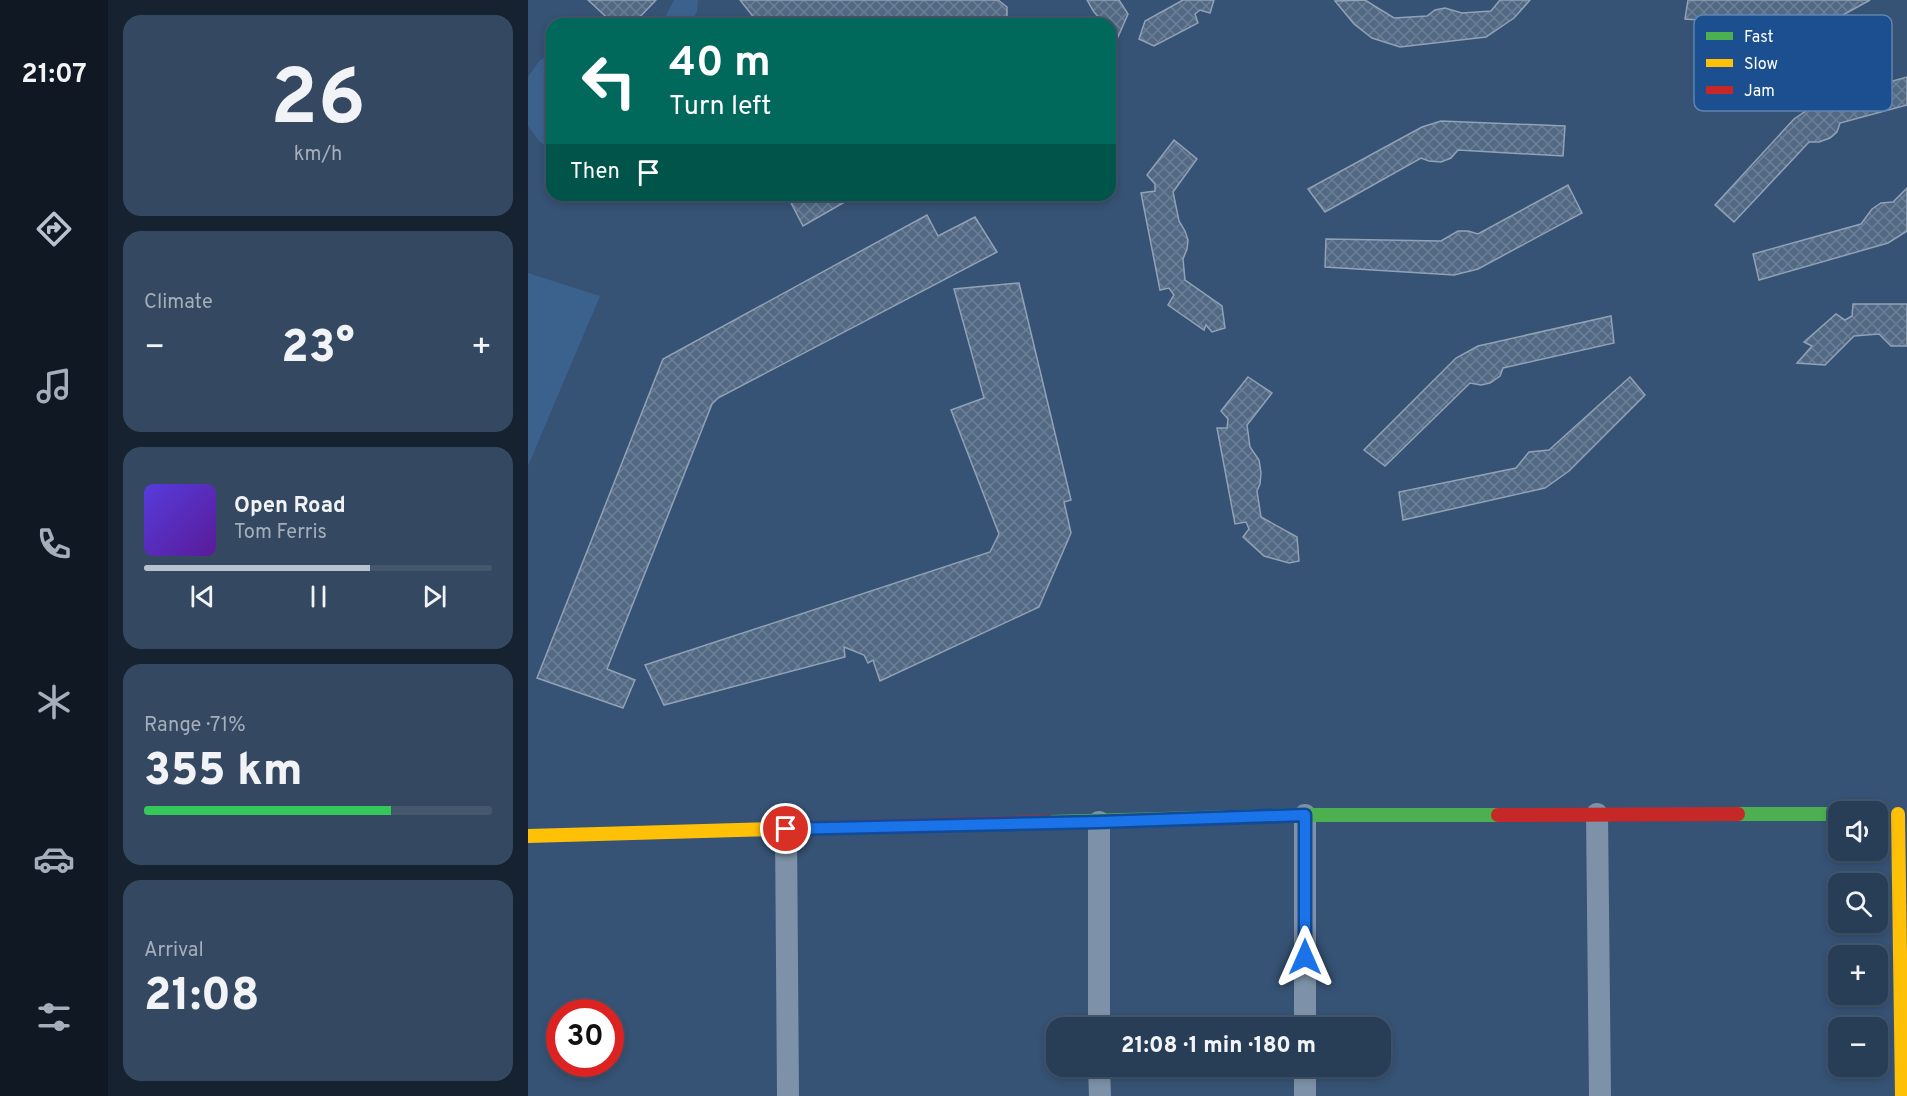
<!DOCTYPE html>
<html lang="en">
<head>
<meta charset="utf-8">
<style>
  body { margin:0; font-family:Overpass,sans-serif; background:#344961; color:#f1f3f6; height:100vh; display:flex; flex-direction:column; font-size:22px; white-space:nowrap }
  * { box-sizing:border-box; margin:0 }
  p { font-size:20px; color:#a5aeba }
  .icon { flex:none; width:33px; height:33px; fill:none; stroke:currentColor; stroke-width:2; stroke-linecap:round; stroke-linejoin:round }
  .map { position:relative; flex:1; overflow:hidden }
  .drawer { display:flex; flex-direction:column; gap:15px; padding:15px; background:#162230; width:420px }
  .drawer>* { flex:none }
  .top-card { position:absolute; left:18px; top:18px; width:570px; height:183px; border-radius:18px; box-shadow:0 3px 9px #0003,0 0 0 2px #44576d; background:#00695c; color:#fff; overflow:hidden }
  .buttons { position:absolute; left:1300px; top:801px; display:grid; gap:12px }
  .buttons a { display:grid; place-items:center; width:60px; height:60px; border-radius:12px; background:#283e57; box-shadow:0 3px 9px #0003,0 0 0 2px #44576d; font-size:30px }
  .speed { position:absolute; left:18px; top:999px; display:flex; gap:12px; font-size:30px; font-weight:700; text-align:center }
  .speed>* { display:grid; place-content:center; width:78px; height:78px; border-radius:50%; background:#283e57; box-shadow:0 3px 9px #0003,0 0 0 2px #44576d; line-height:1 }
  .speed .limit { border:9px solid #d22; background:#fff; color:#111 }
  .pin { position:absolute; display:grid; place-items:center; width:51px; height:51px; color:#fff; margin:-26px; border:3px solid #fff; border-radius:50%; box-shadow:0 2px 6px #0007 }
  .me { position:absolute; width:66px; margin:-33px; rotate:0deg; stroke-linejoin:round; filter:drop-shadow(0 0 4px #0008) }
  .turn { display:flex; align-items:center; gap:21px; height:126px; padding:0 24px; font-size:27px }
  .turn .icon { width:78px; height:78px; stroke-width:2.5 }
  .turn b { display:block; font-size:42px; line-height:51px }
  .then { display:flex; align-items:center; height:57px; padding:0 24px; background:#0003; gap:12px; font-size:22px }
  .big { font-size:45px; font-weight:800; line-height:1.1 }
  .drawer .card { flex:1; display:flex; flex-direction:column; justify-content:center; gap:9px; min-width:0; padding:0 21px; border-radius:18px; background:#344961 }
  .drawer .dial { align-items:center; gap:0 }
  .dial b { font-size:78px; line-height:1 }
  .song { display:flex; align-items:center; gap:18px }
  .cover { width:72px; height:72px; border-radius:9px; background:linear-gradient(135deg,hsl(250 70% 55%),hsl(270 70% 35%)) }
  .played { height:6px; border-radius:3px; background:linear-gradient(90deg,#b9c2ce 65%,#44576d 65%) }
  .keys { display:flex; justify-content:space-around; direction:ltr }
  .heat { display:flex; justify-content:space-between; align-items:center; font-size:33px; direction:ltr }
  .charge { height:9px; border-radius:4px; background:linear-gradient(90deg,#34c759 71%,#44576d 0) }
  .trip { position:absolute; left:518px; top:1017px; width:345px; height:60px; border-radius:18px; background:#283e57; box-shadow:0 3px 9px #0003,0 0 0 2px #44576d; font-weight:800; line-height:60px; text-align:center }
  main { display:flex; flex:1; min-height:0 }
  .tabs { display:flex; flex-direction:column; width:108px; justify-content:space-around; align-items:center; background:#101923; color:#a5aeba }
  .tabs .icon { width:42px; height:42px }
  .tabs .on { color:#b9c2ce }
  .tabs b { font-size:27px; color:#f1f3f6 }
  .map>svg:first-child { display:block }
  .water { fill:#3b618d }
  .building { fill:url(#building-cross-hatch); stroke:#92a2b6; stroke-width:1.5 }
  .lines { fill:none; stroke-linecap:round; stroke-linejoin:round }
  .street { stroke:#7d92a8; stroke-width:22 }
  .fast { stroke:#4caf50; stroke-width:14 }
  .slow { stroke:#ffc107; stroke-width:14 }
  .jam { stroke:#c62828; stroke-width:14 }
  .route-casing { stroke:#114b97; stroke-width:15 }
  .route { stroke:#1a73e8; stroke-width:10 }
  .key { fill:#1b4f8f; stroke:#5f84b1; stroke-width:1.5 }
  .key-label { font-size:16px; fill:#fff }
</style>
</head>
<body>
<main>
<nav class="tabs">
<b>21:07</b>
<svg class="icon on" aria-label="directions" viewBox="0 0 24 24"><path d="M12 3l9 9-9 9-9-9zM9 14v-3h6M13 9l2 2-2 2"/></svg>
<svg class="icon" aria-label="music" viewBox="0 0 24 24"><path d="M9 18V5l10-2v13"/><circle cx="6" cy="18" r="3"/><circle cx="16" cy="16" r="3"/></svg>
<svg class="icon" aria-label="phone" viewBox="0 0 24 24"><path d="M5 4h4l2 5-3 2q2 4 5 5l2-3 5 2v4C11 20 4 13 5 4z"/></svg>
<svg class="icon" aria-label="climate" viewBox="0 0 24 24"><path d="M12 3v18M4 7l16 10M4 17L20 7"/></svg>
<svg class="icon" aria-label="car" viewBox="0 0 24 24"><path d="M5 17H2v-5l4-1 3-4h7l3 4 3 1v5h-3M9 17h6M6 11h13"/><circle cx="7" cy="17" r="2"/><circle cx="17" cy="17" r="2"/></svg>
<svg class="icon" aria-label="filters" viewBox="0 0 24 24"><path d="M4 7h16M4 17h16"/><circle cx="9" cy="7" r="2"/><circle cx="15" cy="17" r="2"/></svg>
</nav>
<section class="drawer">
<div class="card dial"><b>26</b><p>km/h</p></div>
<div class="card"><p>Climate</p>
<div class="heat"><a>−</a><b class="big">23°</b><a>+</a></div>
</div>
<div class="card">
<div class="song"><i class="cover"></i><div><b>Open Road</b><p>Tom Ferris</p></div></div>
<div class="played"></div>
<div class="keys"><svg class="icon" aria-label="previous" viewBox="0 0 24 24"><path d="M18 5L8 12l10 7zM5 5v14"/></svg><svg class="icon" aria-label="pause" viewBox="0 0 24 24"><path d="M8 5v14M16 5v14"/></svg><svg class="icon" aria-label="next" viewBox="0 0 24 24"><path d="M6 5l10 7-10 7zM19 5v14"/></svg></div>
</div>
<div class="card"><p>Range · 71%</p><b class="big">355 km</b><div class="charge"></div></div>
<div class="card"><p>Arrival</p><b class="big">21:08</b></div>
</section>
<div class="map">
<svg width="1379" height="1096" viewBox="0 0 1379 1096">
  <defs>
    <pattern id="building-cross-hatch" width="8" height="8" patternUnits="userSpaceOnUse" patternTransform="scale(1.5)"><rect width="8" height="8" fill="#526984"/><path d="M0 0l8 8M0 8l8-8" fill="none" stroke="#6c8096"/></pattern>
  </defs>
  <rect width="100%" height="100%" fill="#365274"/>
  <g class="water">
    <polygon points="146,0 170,0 169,12 161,24 136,24 136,19"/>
    <polygon points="24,54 24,152 11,141 0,126 0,77 12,60"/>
    <polygon points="0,273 72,296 0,466"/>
  </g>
  <g class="building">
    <polygon points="60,0 128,0 105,24 86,24"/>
    <polygon points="212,0 470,0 479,7 479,24 231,24"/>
    <polygon points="559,0 591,0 600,14 590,37 582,29 582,24 577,24 566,12"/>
    <polygon points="655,0 686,0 682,13 672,10 667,14 670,23 626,46 611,39 617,21"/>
    <polygon points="837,0 866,18 899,16 907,10 917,8 934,13 963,11 972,0 1002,0 986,18 958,37 872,47 844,38 826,24 807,1"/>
    <polygon points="1160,0 1342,0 1304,21 1276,27 1157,19"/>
    <polygon points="1379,77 1379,105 1312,123 1309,132 1302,138 1291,142 1281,142 1206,222 1187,205 1266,119 1291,102"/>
    <polygon points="913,121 1037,126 1035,156 930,150 923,158 913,162 901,161 893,158 797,212 780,189 894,127"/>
    <polygon points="646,140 669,159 645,192 651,221 657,231 660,240 659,249 655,259 657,280 694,306 697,328 684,332 678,325 676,330 640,305 646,295 641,288 632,290 613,193 627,191 627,184 619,175"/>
    <polygon points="1040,185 1054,213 950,269 926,275 797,267 798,239 913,241 930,231 940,231 950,234"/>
    <polygon points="1379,188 1379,231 1360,243 1231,280 1225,254 1333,224 1344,209 1353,203 1365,202"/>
    <polygon points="259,195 329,195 275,226"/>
    <polygon points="399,215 410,236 447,217 469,252 190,398 184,404 79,669 107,680 95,708 9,678 135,359"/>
    <polygon points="491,283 543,500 536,502 543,533 511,607 352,681 345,660 340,663 336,655 316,647 317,657 136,705 117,665 462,552 471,534 423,410 456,398 426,289"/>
    <polygon points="1325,304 1379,304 1379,346 1363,346 1351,334 1326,336 1297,365 1269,363 1284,346 1276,342 1308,314 1317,320 1324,316"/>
    <polygon points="1083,316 1086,343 975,368 972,376 962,383 953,385 942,383 857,466 836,450 928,358 950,346"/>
    <polygon points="720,377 744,393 719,425 722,447 731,460 733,473 732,484 729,491 733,517 769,537 771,561 761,563 736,556 715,537 721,529 718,522 707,524 689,428 699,428 700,419 693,411"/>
    <polygon points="1102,377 1117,395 1041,471 1017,488 875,520 871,492 988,468 1001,452 1021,450"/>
  </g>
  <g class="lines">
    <g class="street">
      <polyline points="1069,814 1072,1096"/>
      <polyline points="777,815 777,1028"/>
      <polyline points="571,822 571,1028"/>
      <polyline points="258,829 260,1096"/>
      <polyline points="571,1066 572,1096"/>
      <polyline points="777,1066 777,1096"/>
    </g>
    <g class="fast">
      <polyline points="1210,814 1311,814"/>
      <polyline points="521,822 777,815 970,815"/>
    </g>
    <g class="slow">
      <polyline points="1370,814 1374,1096"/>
      <polyline points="0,836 280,828"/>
    </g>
    <g class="jam">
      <polyline points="970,815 1210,814"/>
      <polyline points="280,828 521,822"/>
    </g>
  </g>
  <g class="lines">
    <defs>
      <polyline id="route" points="258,829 571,822 777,815 777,957"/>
    </defs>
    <use href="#route" class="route-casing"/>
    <use href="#route" class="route"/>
  </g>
  <rect x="1166" y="15" width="198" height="96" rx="9" class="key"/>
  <rect x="1178" y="32" width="27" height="8" fill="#4caf50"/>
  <rect x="1178" y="59" width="27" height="8" fill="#ffc107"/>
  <rect x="1178" y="86" width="27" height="8" fill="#c62828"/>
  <g class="key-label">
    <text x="1216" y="42">Fast</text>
    <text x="1216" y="69">Slow</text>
    <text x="1216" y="96">Jam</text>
  </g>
</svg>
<div class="buttons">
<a><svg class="icon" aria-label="sound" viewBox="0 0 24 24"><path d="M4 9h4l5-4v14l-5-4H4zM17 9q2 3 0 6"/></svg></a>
<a><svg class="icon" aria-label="search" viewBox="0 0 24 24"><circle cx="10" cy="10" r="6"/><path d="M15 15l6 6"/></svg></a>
<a>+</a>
<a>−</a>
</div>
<div class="speed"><div class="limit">30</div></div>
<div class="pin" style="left:258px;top:829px;background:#d93025"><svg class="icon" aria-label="arrive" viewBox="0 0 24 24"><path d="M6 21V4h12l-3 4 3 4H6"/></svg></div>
<svg class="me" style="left:777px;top:957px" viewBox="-20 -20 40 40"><path d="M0-17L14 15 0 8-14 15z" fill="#1a73e8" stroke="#fff" stroke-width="4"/></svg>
<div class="trip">21:08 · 1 min · 180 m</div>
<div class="top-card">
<div class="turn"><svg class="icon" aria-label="left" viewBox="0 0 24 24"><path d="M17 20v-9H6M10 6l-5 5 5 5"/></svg><div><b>40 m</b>Turn left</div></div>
<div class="then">Then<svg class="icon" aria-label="arrive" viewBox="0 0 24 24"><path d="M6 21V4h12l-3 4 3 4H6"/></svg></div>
</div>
</div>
</main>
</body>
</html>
